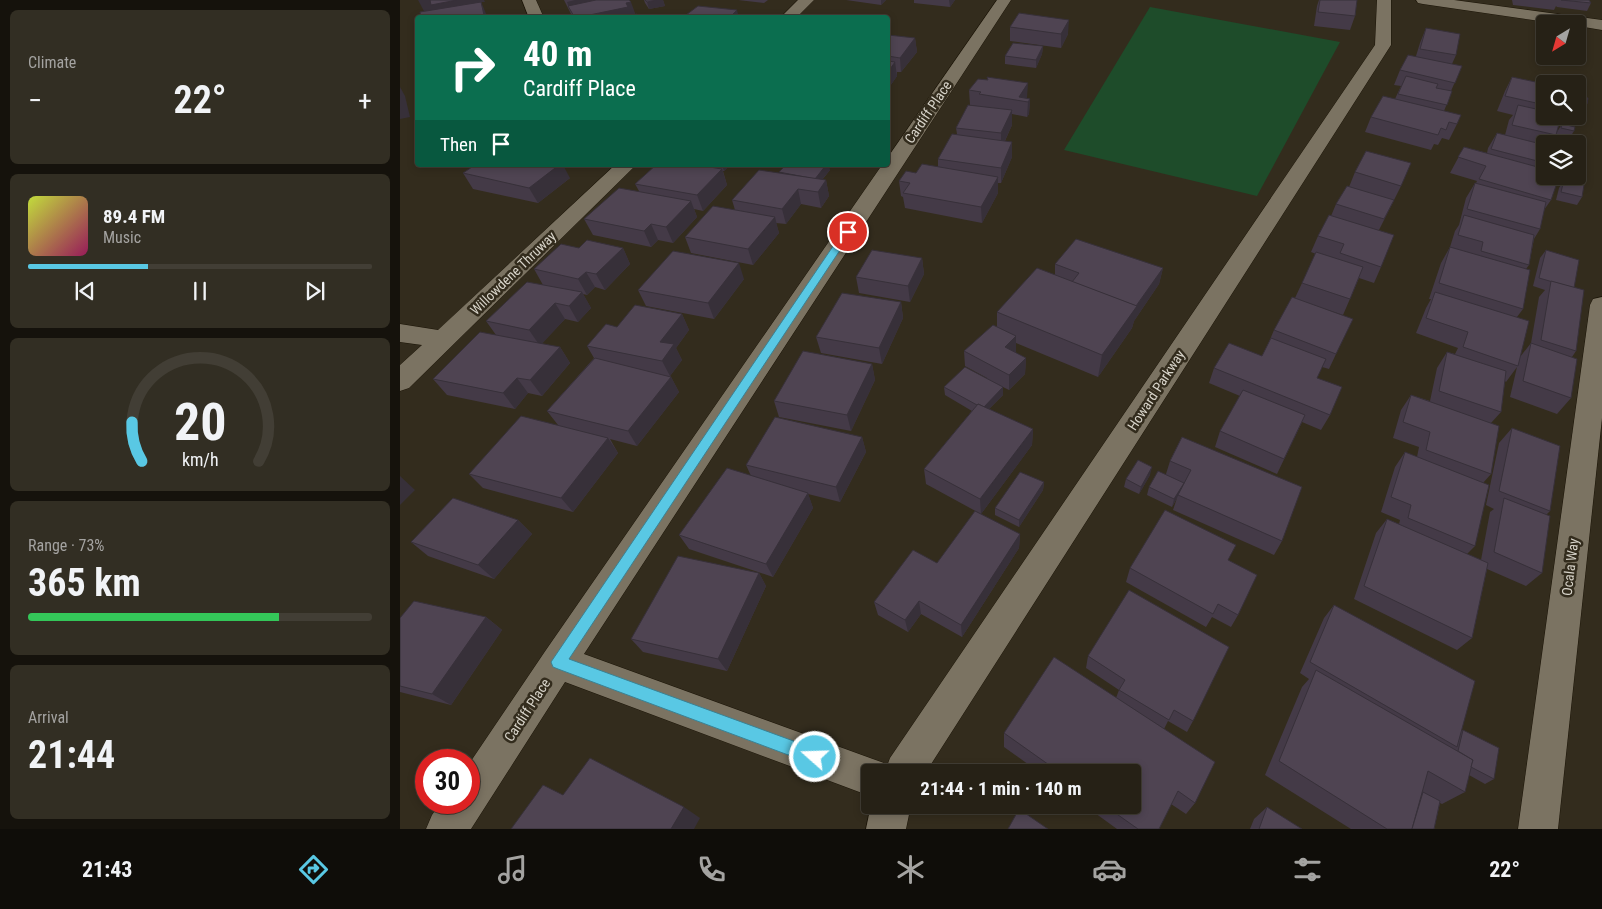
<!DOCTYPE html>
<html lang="en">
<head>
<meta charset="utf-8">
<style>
  body { margin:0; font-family:"Roboto Condensed",sans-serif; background:#322e23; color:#f1f3f6; height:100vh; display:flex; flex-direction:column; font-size:19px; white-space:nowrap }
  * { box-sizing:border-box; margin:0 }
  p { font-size:16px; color:#a4a3a1 }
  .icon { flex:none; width:28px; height:28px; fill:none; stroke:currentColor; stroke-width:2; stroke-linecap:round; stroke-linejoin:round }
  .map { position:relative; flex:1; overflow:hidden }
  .drawer { display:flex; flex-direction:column; gap:10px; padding:10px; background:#15120c; width:400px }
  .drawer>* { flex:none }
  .banner { position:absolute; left:15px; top:15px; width:475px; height:152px; border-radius:5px; box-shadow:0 2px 8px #0003,0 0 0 1px #423e35; background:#0b6e4f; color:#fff; overflow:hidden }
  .needle { width:32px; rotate:217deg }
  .tools { position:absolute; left:1136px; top:15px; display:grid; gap:10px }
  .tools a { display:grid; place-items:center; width:50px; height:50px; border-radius:5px; background:#262116; box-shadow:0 2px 8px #0003,0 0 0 1px #423e35; font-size:25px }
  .speed { position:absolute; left:15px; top:749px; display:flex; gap:10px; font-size:25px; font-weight:700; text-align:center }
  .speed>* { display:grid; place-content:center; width:65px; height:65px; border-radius:50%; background:#262116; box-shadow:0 2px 8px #0003,0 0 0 1px #423e35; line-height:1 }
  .speed .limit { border:8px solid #d22; background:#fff; color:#111 }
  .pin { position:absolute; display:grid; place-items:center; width:42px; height:42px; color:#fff; margin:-21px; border:2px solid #fff; border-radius:50%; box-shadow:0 1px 5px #0007 }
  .me { position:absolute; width:55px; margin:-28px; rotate:290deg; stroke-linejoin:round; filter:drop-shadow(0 0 4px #0008) }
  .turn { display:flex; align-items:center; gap:18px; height:105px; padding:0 25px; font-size:22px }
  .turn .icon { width:65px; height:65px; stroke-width:2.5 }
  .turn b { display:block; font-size:35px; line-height:42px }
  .then { display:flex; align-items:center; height:48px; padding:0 25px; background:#0003; gap:10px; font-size:19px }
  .big { font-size:38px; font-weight:700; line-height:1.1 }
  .drawer .widget { flex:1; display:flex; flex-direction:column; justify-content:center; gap:8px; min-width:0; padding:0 18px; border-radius:8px; background:#322e23 }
  .drawer .dial { align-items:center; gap:0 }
  .dial svg { height:130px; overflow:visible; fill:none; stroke:#423e35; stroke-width:7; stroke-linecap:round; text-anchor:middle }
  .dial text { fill:#f1f3f6; stroke:none }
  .song { display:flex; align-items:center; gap:15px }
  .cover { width:60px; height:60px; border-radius:8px; background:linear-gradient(135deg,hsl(70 70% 55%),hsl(330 70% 35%)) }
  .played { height:5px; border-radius:2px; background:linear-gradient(90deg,#59c8e4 35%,#423e35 35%) }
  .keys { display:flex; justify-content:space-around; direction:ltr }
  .heat { display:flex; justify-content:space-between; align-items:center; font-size:28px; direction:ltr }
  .charge { height:8px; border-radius:4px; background:linear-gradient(90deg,#34c759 73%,#423e35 0) }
  .trip { position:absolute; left:461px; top:764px; width:280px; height:50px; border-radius:5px; background:#262116; box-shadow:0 2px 8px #0003,0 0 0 1px #423e35; font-weight:700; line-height:50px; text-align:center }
  .dock { display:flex; height:80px; justify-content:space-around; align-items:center; background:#0f0d09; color:#a4a3a1 }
  .dock .icon { width:35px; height:35px }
  .dock .selected { color:#59c8e4 }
  .dock b { font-size:22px; color:#f1f3f6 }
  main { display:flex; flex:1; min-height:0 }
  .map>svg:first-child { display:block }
  .green { fill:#1e4c2a }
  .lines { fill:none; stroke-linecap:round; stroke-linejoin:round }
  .minor-casing { stroke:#1b1407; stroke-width:1 }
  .minor { fill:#7b7362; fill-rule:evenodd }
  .wall { fill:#443a47 }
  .shaded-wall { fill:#373039 }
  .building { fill:#4f4452; stroke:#373039 }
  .route { fill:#59c8e4; stroke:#3a8294 }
  .labels { text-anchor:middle; stroke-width:5; stroke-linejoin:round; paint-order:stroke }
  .street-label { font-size:14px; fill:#d8d4ca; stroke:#332c1d }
</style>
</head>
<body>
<main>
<section class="drawer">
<div class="widget"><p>Climate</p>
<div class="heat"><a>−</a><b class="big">22°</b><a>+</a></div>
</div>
<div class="widget">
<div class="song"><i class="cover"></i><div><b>89.4 FM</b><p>Music</p></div></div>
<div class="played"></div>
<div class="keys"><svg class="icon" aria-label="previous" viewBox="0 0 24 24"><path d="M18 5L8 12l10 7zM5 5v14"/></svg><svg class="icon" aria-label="pause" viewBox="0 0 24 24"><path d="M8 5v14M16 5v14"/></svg><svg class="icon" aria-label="next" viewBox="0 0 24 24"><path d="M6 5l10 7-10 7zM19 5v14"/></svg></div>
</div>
<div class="widget dial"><svg viewBox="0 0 100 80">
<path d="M14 69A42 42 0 1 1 86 69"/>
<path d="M14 69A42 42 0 0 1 8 45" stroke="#59c8e4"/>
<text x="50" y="56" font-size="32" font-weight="700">20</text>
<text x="50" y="72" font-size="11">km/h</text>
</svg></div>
<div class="widget"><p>Range · 73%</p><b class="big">365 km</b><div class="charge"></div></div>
<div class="widget"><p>Arrival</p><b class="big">21:44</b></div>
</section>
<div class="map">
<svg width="1202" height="829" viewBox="0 0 1202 829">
  <rect width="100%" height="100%" fill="#332c1d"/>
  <polygon class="green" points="750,7 940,42 857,196 664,150"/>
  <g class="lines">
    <defs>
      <g id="minor">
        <polygon points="122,0 136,0 144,18 129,18"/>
        <polygon points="398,0 414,0 396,18 380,18"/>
        <polygon points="597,0 611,0 184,654 470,758 484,763 486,769 490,758 975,45 977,0 991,0 991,45 526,772 470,772 470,796 165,682 71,829 26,829 32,815 41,802 69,802 69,764 146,650 482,165 488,165 488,157"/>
        <polygon points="1016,0 1054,0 1202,20 1202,30 1178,26 1178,24 1161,24 1023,4 1018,3"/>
        <polygon points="215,165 236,165 9,388 0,391 0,365 22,345 0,342 0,324 38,330"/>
        <polygon points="1202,297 1202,418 1158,829 1118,829 1190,305 1193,299"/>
        <polygon points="471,805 511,805 506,829 466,829"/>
      </g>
    </defs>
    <use href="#minor" class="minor-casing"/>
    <use href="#minor" class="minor"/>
  </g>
  <g class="wall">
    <polygon points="164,0 229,0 235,14 240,18 173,18"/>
    <polygon points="244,0 263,0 265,6 249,9 245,3"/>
    <polygon points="338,0 368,0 364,3"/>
    <polygon points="446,0 486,0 481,5"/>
    <polygon points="514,0 555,0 550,7 514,3"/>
    <polygon points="919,0 957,0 955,16 950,30 914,26 917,6"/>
    <polygon points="1112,0 1189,0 1191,3 1187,11 1157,7 1156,6 1154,10 1113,5"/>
    <polygon points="610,27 668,34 661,48 610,41"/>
    <polygon points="1026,28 1056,55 1052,64 1062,66 1051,91 1052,91 1044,111 1057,124 1049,140 1042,138 1038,145 1034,144 1031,150 965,132 971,117 995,99 1001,86 994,85 1000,70 1016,56 1020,43"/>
    <polygon points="488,35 515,38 517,52 501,72 497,72 497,76 488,89"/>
    <polygon points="643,46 642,54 636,68 605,64 605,56"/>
    <polygon points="587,77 627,98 630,99 629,114 627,117 612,114 612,125 605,141 612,142 612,157 601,183 598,183 598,193 582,223 505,208 503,197 501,196 499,181 516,173 538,167 538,159 557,134 556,128 577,106 570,105 569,90 587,80"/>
    <polygon points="1112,77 1145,84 1145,116 1161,116 1157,132 1162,124 1174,131 1169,139 1156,135 1151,144 1145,144 1145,176 1154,178 1151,200 1144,210 1140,229 1134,239 1129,265 1126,269 1123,309 1117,317 1120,357 1131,343 1139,297 1145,290 1133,286 1140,258 1146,250 1174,288 1176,351 1172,357 1171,398 1157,414 1110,397 1117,367 1106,382 1105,381 1101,412 1091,423 1091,474 1083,483 1075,546 1067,554 1081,560 1090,512 1094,509 1086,505 1099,443 1112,428 1150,511 1146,515 1142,573 1126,586 1087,569 1072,638 1057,650 954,599 976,533 987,519 999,524 1000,520 981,512 995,467 1005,452 1017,457 1019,447 993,438 1001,410 1011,395 1030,401 1037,368 1047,352 1055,354 1058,348 1016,333 1026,308 1031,299 1029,299 1041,263 1050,247 1055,231 1059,225 1066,198 1075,183 1076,183 1077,181 1050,173 1064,147 1087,153 1088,148 1097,133 1105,135 1109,120 1113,115 1097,111 1105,91"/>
    <polygon points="1178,96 1187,104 1177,119 1165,116 1178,116"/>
    <polygon points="256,165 330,165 324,171 323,171 327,185 303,211 294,209 297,217 273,243 258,240 251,247 193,235 184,219 239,191 235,184"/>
    <polygon points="430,170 422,180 426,180 429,196 421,208 401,204 386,224 376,223 379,233 353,265 291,253 285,237 335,210 332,200 379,173"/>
    <polygon points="955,172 1001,186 979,230 981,267 974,283 959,278 943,315 913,305 936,354 929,369 922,367 917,378 930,415 921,430 902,422 877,474 815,447 820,431 840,396 809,383 814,368 862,356 869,342 874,330 895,298 902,283 916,254 911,252 918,236 931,216 936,204 949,187"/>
    <polygon points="63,173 170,178 138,203 73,189"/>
    <polygon points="1164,180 1182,197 1177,205 1156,200 1159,188"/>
    <polygon points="179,248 223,248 230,264 205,290 195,287 187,295 183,294 191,308 178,322 165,319 141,344 160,347 170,363 142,396 128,393 115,409 47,395 33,379 96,335 86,321 143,285 134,269"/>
    <polygon points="522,258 524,274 510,302 459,293 456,277"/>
    <polygon points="655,264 763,268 759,284 734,321 732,328 698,377 616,343 615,353 626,358 625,374 609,390 603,387 603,395 589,409 633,429 632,445 581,514 526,484 524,469 572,411 545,395 544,387 587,378 565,366 564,351 597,327 597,312 655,275"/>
    <polygon points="344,279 314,319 246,306 238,290"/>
    <polygon points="501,302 503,318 482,364 421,353 416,337"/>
    <polygon points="282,314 289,330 276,348 282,360 270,376 271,377 279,392 237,446 210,439 218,453 173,512 83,488 69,474 158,425 147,411 194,358 187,346 217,327"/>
    <polygon points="472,364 475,380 451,431 379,417 374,401"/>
    <polygon points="462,437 466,452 440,502 408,494 413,508 373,577 289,549 279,535 351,476 346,465"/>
    <polygon points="782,437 882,541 874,555 773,510 777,498 772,507 747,495 749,487 766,474 770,461"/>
    <polygon points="750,475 739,494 724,487 726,479"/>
    <polygon points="644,482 643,490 619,527 595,515 595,508"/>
    <polygon points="118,520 132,534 94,579 28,556 11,542"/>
    <polygon points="620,534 619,548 562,637 521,614 508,632 478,615 474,602 537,563"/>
    <polygon points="829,560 838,615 831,627 812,617 806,627 726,582 730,568"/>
    <polygon points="359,573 366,586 327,671 243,652 231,639"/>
    <polygon points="934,605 1061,731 1063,730 1094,779 1085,784 1069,775 1065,792 1042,804 1040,803 1034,829 951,829 865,775 902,687 909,679 900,673 924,618"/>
    <polygon points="86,617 102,630 51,705 0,692 0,618"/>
    <polygon points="688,656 793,721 787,732 768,721 764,729 795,803 786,814 771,804 759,829 717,829 684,805 732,805 732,772 639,772 604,747 604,733 716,698 719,690 686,668"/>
    <polygon points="867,807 902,829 850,829 854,819"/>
  </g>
  <g class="shaded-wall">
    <polygon points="18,0 84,0 85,2 81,2 88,18 71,18 25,13"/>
    <polygon points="175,0 229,0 169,8 167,2"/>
    <polygon points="257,0 263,0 265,6 249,9 247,2"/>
    <polygon points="481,0 486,0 481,5"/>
    <polygon points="549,0 555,0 550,7"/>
    <polygon points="231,2 236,16 232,18 175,18"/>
    <polygon points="337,10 339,18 329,18"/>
    <polygon points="669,20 668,34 661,48 661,34"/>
    <polygon points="515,38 517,52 501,72 500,58"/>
    <polygon points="643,46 642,54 636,68 636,60"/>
    <polygon points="495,62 497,76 488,89 488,72"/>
    <polygon points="628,83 627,98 619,97"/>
    <polygon points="0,87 5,96 10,117 0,119"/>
    <polygon points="630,99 629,114 627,117 628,102"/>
    <polygon points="612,110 612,125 601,149 601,133"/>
    <polygon points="612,142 612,157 601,183 601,168"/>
    <polygon points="159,165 163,165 170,178 138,203 129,188"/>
    <polygon points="322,165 330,165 324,171"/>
    <polygon points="426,165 429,165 430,170 416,187 414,179"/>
    <polygon points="322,169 327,185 303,211 297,195"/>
    <polygon points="598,177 598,193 582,223 581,207"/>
    <polygon points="426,180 429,196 421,208 418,192"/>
    <polygon points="398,189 401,204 386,224 382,209"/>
    <polygon points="291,201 297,217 273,243 266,227"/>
    <polygon points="375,217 379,233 353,265 348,249"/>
    <polygon points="251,224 258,240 251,247 244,231"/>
    <polygon points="223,248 230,264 205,290 196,274"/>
    <polygon points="522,258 524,274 510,302 508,286"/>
    <polygon points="339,263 344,279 314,319 308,303"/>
    <polygon points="763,268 759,284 734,321 732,328 698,377 702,355"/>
    <polygon points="186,272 195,287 187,295 178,279"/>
    <polygon points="182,292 191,308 178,322 169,306"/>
    <polygon points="501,302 503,318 482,364 479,348"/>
    <polygon points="155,303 165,319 140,346 129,330"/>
    <polygon points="282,314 289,330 276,348 282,360 270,376 262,361 260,342"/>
    <polygon points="616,336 616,352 605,363 605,347"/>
    <polygon points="160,347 170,363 142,396 130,380"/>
    <polygon points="626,358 625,374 609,390 609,375"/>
    <polygon points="472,364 475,380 451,431 447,415"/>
    <polygon points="271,377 279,392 237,446 228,431"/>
    <polygon points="117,378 128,393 115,409 103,393"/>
    <polygon points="603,387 603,395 582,416 582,408"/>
    <polygon points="633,429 632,445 581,514 580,499"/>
    <polygon points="462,437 466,452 440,502 436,487"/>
    <polygon points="208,438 218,453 173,512 161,498"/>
    <polygon points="752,467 750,475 739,494 741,487"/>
    <polygon points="0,476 15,490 0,505"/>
    <polygon points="644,482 643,490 619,527 619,520"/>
    <polygon points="784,483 777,498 772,507 774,499"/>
    <polygon points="408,493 413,508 373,577 366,564"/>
    <polygon points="118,520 132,534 94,579 78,565"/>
    <polygon points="620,534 619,548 562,637 561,625"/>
    <polygon points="359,573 366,586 327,671 318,659"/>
    <polygon points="519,601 521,614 508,632 505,620"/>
    <polygon points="86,617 102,630 51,705 32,694"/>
    <polygon points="284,807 300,818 294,829 271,829"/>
  </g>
  <g class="building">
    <polygon points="30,0 57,0 31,5"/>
    <polygon points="196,0 229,0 231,2 226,3 228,7 175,18 168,6"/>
    <polygon points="245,0 257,0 247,2"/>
    <polygon points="920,0 957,0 955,16 918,12"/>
    <polygon points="1161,0 1189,0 1191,3"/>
    <polygon points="81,2 84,15 71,18 21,18 20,12"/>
    <polygon points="298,6 337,10 329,18 282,18"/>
    <polygon points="619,13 669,20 661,34 610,27"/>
    <polygon points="237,14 240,18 220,18"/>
    <polygon points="1026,28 1060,34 1056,55 1020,49"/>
    <polygon points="488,35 515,38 500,58 488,56"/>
    <polygon points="613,43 643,46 636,60 605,56"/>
    <polygon points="1008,55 1062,66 1055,83 1000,70"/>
    <polygon points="488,61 495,62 488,72"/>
    <polygon points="1006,76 1038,84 1036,88 1052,91 1047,105 998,94"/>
    <polygon points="587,77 628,83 619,97 630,99 628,102 579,94 581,92 569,90 578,79 588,80"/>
    <polygon points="1112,77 1145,84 1145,105 1105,96"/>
    <polygon points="983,96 1061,115 1057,124 1049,122 1046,130 1041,128 1038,135 971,117"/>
    <polygon points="1178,96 1188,98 1187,104 1178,102"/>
    <polygon points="568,105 612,110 601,133 556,128"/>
    <polygon points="1118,105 1145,111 1145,116 1161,116 1156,135 1112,125"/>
    <polygon points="1162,124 1175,127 1174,131 1161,128"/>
    <polygon points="1097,133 1145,145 1145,163 1091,149"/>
    <polygon points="552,134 612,142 601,168 538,159"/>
    <polygon points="1064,147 1145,169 1145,176 1155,176 1154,178 1158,180 1151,200 1079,179 1086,166 1058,157"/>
    <polygon points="966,151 1011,163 1001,186 955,172"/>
    <polygon points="522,164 598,177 581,207 503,193 510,183 499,181 506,171 516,173"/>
    <polygon points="75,165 159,165 129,188 63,173"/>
    <polygon points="256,165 297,165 322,169 297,195 235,184"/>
    <polygon points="386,165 426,165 415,179 379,172"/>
    <polygon points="359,170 426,180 418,192 398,189 382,209 332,200"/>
    <polygon points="1164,180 1184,185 1182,197 1161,192"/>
    <polygon points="1075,183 1146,202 1140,229 1067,209"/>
    <polygon points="947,186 994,200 984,219 936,204"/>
    <polygon points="219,188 291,201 266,227 251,224 244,231 184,219"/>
    <polygon points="313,206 375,217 348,249 285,237"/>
    <polygon points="929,215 994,235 981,267 940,253 944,244 918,236"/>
    <polygon points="1064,215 1134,235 1129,265 1081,251 1083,242 1058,235"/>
    <polygon points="676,239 763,268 736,306 672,282 679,273 655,264"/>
    <polygon points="187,240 223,248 196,274 186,272 178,279 134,269 161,244 179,248"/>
    <polygon points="1050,247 1130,270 1123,309 1039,283"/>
    <polygon points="472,250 522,258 508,286 456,277"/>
    <polygon points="1146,250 1179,260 1174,288 1139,278"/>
    <polygon points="273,251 339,263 308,303 238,290"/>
    <polygon points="916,252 963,267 950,299 902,283"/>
    <polygon points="637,268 737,306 702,355 597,312"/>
    <polygon points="1151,281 1184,290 1176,351 1141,340"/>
    <polygon points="127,282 182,292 169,306 155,303 129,330 86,321"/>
    <polygon points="1035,292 1129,321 1118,366 1063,347 1068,332 1026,318"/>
    <polygon points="442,293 501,302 479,348 416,337"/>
    <polygon points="892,297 953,319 936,354 874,330"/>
    <polygon points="235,305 282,314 260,342 274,344 262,361 187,346 206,324 217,327"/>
    <polygon points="593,325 616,336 605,347 626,358 609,375 564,351"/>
    <polygon points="80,332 160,347 130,380 117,378 103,393 33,379"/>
    <polygon points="871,338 926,359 917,378 942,387 930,415 814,368 829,343 862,356"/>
    <polygon points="1131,343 1177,359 1171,398 1123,381"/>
    <polygon points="403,351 472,364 447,415 374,401"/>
    <polygon points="1047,352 1106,371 1101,412 1039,391"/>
    <polygon points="195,358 271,377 228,431 147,411"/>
    <polygon points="565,367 603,387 584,407 578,404 577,405 544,387"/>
    <polygon points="843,390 905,415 884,459 820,431"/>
    <polygon points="1011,395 1099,426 1091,474 1026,450 1030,432 1003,422"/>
    <polygon points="578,404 633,429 580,499 524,469"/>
    <polygon points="121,416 208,438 161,498 69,474"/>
    <polygon points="375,417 462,437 436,487 346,465"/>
    <polygon points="1112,428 1160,446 1150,511 1099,491"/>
    <polygon points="782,437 902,487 882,541 778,495 791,470 770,461"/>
    <polygon points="1005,452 1089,485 1075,546 1008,518 1011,505 991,497"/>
    <polygon points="738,460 752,467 741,487 726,479"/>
    <polygon points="327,468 408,493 366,564 279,535"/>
    <polygon points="758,471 784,483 774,499 749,487"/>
    <polygon points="620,472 644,482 619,520 595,508"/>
    <polygon points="53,498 118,520 78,565 11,542"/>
    <polygon points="1104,498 1150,516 1142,573 1094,552"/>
    <polygon points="765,510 836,545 828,560 857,575 838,615 818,604 813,614 730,568"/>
    <polygon points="575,511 620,534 561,625 519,601 505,620 474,602 513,550 537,563"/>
    <polygon points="987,519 1088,563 1072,638 964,586"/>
    <polygon points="278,556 359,573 318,659 231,639"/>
    <polygon points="729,590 829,647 793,721 774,710 769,720 719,690 725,680 688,656"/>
    <polygon points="14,601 86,617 32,694 0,686 0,618"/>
    <polygon points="934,605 1075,681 1057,747 910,662"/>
    <polygon points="654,657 815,762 795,803 778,791 759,829 738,829 704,805 732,805 732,772 659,772 604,733"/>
    <polygon points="916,670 1073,760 1065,792 1028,771 1012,829 987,829 879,761"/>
    <polygon points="1063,730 1099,748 1094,779 1071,767 1073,760 1058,751"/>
    <polygon points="190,758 284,807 271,829 111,829 143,785 163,795"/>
    <polygon points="1023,792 1040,801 1034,829 1012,829"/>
    <polygon points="867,807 902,829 859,829"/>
    <polygon points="619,809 648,829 608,829"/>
  </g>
  <polygon class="route" points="448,229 452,232 169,659 421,751 423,757 421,763 415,765 158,669 153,667 151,662 444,230"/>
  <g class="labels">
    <g class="street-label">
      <text transform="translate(528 112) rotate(-56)" y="5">Cardiff Place</text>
      <text transform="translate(113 273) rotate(-44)" y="5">Willowdene Thruway</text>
      <text transform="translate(756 390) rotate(-57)" y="5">Howard Parkway</text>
      <text transform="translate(1170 567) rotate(-83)" y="5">Ocala Way</text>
      <text transform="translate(127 710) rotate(-57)" y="5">Cardiff Place</text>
    </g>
  </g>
</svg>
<div class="tools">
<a><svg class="needle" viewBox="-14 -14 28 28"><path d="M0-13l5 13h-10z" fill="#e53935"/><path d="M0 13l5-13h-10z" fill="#a4a3a1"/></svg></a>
<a><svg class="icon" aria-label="search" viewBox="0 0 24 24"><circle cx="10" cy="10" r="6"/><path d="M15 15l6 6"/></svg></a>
<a><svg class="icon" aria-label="layers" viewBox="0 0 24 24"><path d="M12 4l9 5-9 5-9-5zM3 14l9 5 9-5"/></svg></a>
</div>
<div class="speed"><div class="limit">30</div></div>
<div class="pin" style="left:448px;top:232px;background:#d93025"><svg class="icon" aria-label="arrive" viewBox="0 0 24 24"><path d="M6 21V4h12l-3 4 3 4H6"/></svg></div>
<svg class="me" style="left:415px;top:757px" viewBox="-20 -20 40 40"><circle r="17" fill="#59c8e4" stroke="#fff" stroke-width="3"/><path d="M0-11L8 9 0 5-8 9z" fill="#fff"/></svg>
<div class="trip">21:44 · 1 min · 140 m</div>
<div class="banner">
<div class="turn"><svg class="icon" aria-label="right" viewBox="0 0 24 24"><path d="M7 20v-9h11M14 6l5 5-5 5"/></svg><div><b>40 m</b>Cardiff Place</div></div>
<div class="then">Then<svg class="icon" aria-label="arrive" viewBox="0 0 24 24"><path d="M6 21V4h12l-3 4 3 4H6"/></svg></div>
</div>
</div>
</main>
<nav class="dock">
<b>21:43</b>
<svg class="icon selected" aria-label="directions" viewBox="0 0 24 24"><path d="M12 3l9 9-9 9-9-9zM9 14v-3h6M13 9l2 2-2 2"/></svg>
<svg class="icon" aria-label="music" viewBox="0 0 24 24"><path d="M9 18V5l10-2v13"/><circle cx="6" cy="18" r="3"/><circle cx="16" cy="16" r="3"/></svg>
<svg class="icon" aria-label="phone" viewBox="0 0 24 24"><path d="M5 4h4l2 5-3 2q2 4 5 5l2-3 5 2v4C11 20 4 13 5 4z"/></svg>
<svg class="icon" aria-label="climate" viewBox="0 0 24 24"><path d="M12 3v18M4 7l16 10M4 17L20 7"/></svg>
<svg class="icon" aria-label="car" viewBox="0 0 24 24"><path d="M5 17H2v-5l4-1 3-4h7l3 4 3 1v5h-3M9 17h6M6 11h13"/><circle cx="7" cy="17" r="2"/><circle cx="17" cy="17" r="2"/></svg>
<svg class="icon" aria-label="filters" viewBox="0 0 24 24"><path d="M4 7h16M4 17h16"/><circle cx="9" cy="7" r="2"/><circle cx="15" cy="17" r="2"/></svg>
<b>22°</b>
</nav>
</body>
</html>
